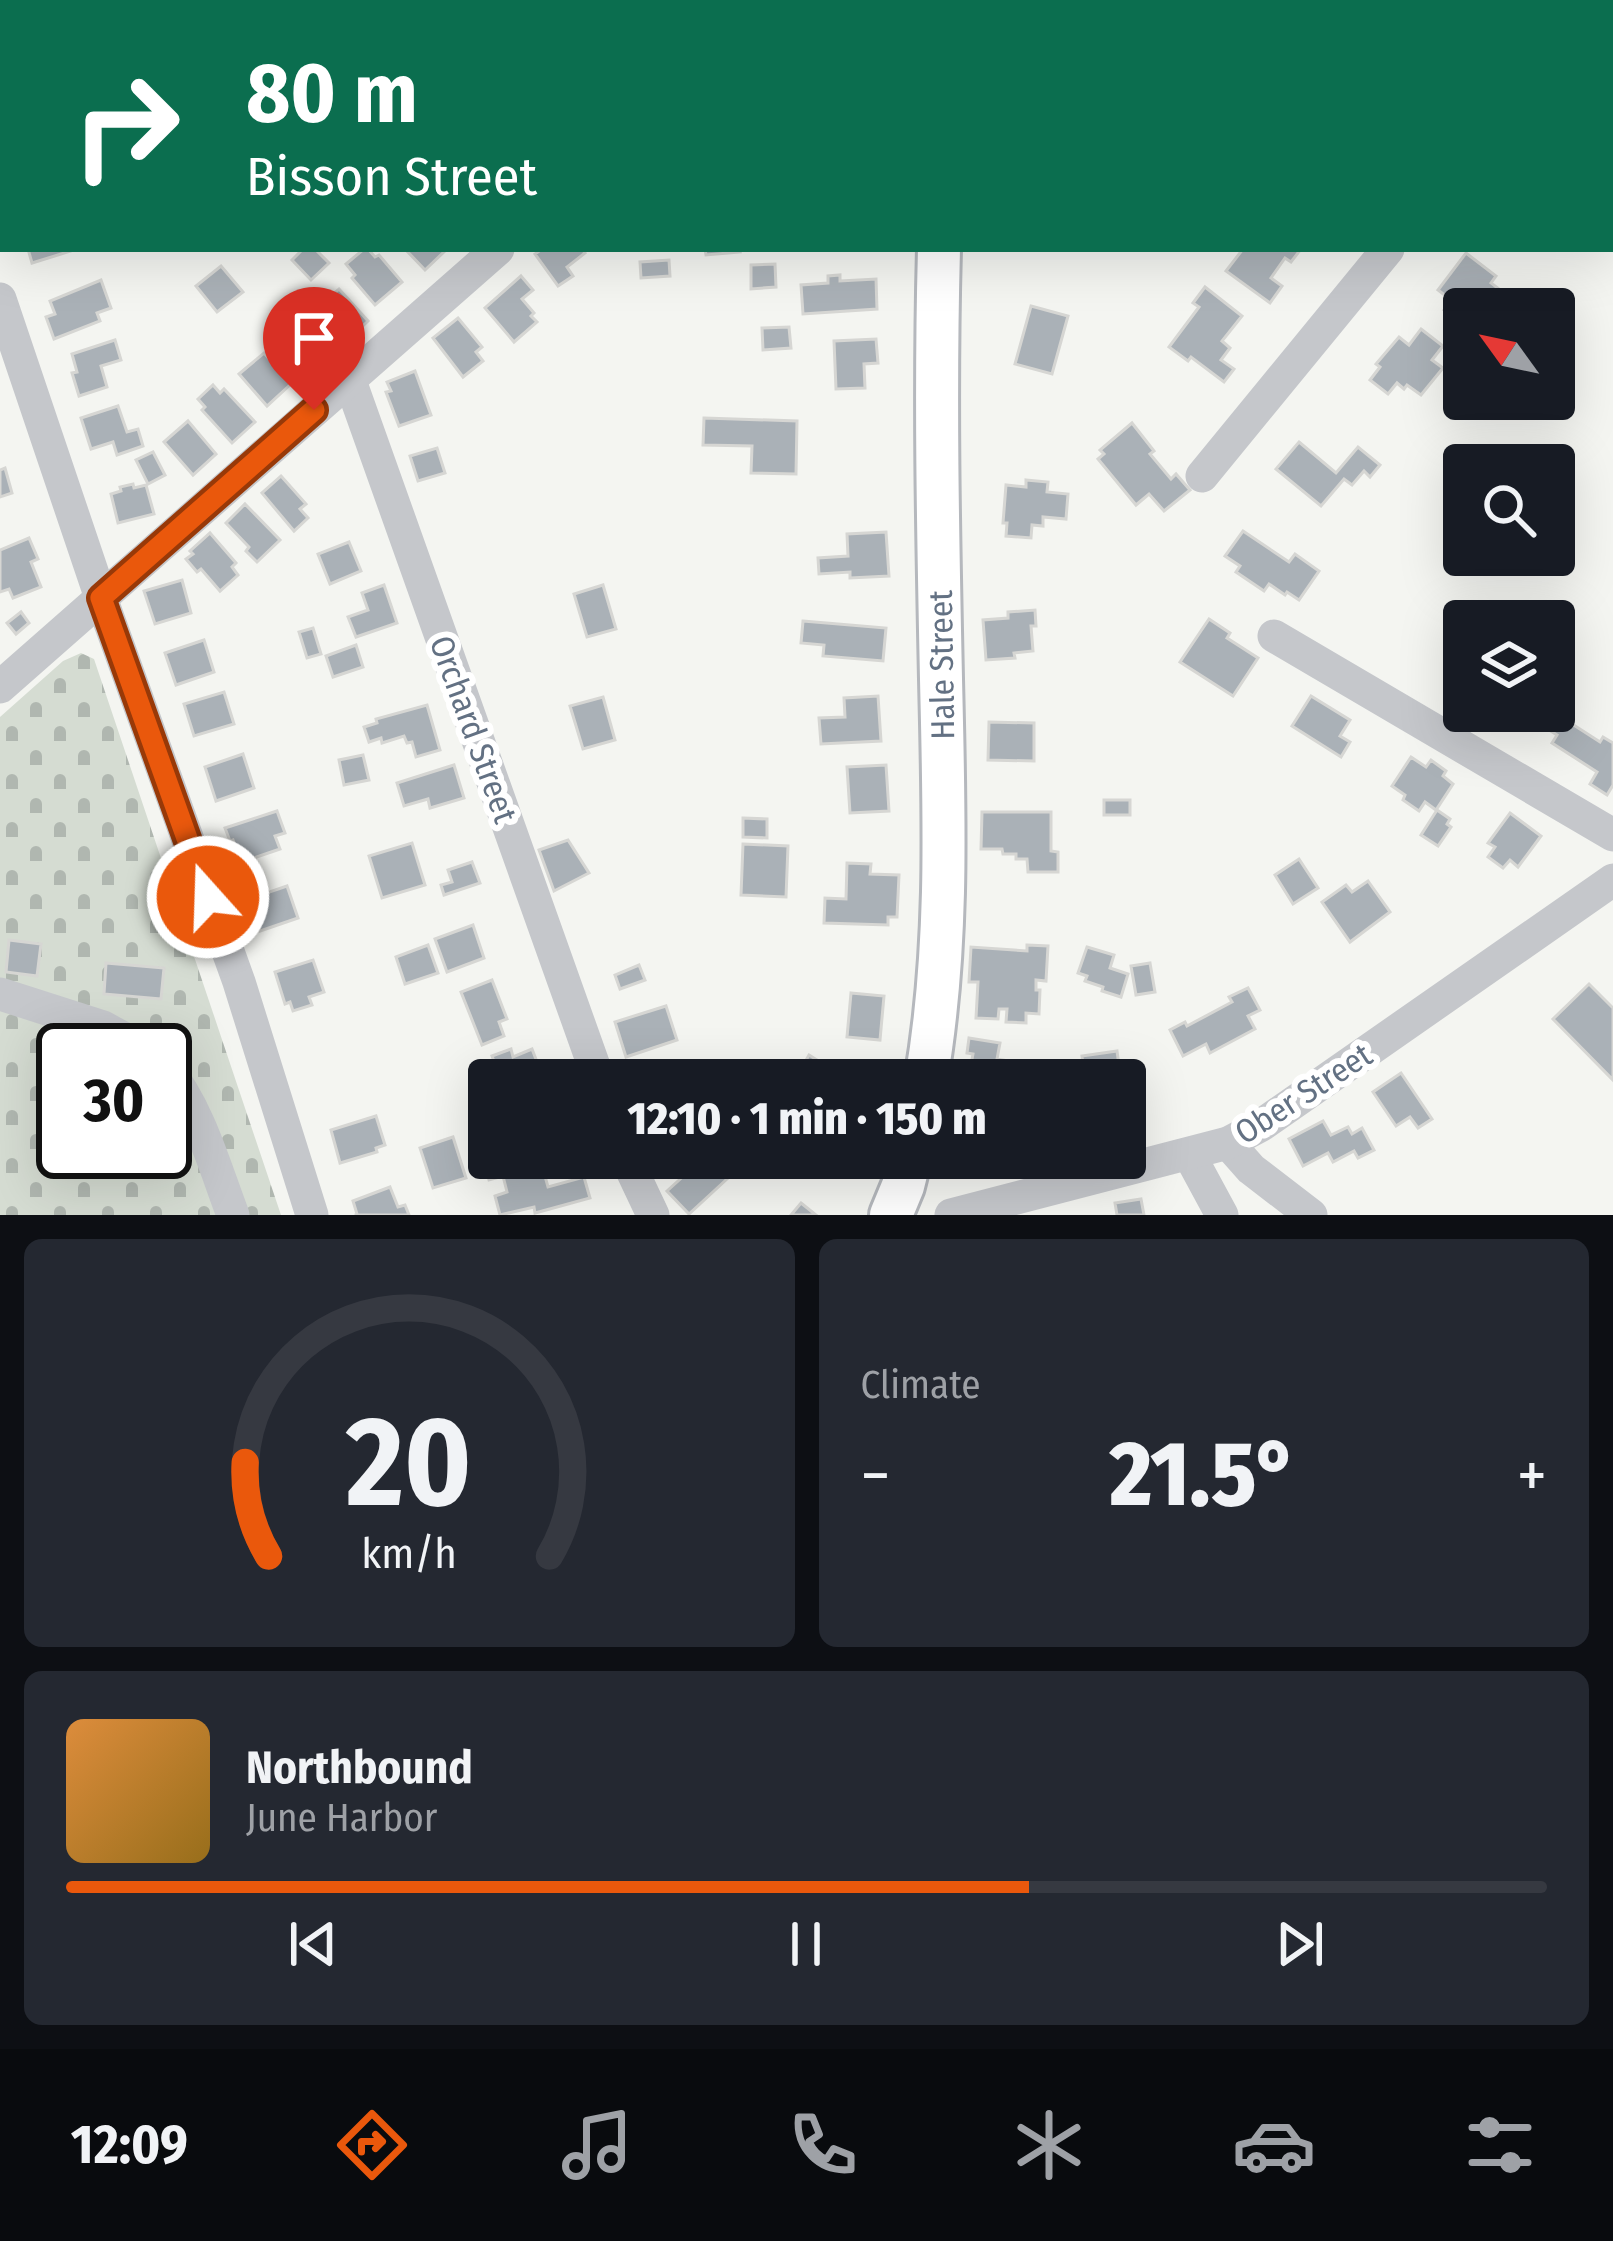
<!DOCTYPE html>
<html lang="en">
<head>
<meta charset="utf-8">
<style>
  body { margin:0; font-family:"Fira Sans Condensed",sans-serif; background:#242831; color:#f1f3f6; height:100vh; display:flex; flex-direction:column; font-size:45px; white-space:nowrap }
  * { box-sizing:border-box; margin:0 }
  p { font-size:39px; color:#9ea1a6 }
  .icon { flex:none; width:66px; height:66px; fill:none; stroke:currentColor; stroke-width:2; stroke-linecap:round; stroke-linejoin:round }
  .map { position:relative; height:1215px; overflow:hidden }
  .panel { display:flex; flex-direction:column; gap:24px; padding:24px; background:#0d0f14; flex:1 }
  .panel>* { flex:none }
  .hud { position:absolute; left:0px; top:0px; width:1614px; height:252px; box-shadow:0 12px 48px #0002; background:#0b6e4f; color:#fff; overflow:hidden }
  .needle { width:78px; rotate:303deg }
  .controls { position:absolute; left:1443px; top:288px; display:grid; gap:24px }
  .controls a { display:grid; place-items:center; width:132px; height:132px; border-radius:12px; background:#171b24; box-shadow:0 12px 48px #0002; font-size:60px }
  .speed { position:absolute; left:36px; top:1023px; display:flex; gap:24px; font-size:60px; font-weight:700; text-align:center }
  .speed>* { display:grid; place-content:center; width:156px; height:156px; border-radius:50%; background:#171b24; box-shadow:0 12px 48px #0002; line-height:1 }
  .speed .limit { border:6px solid #111; border-radius:18px; background:#fff; color:#111 }
  .pin { position:absolute; display:grid; place-items:center; width:102px; height:102px; color:#fff; margin:-123px -51px; border-radius:50% 50% 50% 0; rotate:-45deg; box-shadow:0 0 12px #0007 }
  .pin .icon { rotate:45deg }
  .me { position:absolute; width:132px; margin:-66px; rotate:340deg; stroke-linejoin:round; filter:drop-shadow(0 0 9px #0008) }
  .turn { display:flex; align-items:center; gap:42px; height:252px; padding:0 48px; font-size:54px }
  .turn .icon { width:156px; height:156px; stroke-width:2.5 }
  .turn b { display:block; font-size:84px; line-height:102px }
  .big { font-size:90px; font-weight:800; line-height:1.1 }
  .panel .widget { flex:1; display:flex; flex-direction:column; justify-content:center; gap:18px; min-width:0; padding:0 42px; border-radius:18px; background:#242831 }
  .panel .dial { align-items:center; gap:0 }
  .dial svg { height:312px; overflow:visible; fill:none; stroke:#363941; stroke-width:7; stroke-linecap:round; text-anchor:middle }
  .dial text { fill:#f1f3f6; stroke:none }
  .song { display:flex; align-items:center; gap:36px }
  .cover { width:144px; height:144px; border-radius:18px; background:linear-gradient(135deg,hsl(30 70% 55%),hsl(40 70% 35%)) }
  .played { height:12px; border-radius:6px; background:linear-gradient(90deg,#ea580c 65%,#363941 65%) }
  .keys { display:flex; justify-content:space-around; direction:ltr }
  .heat { display:flex; justify-content:space-between; align-items:center; font-size:66px; direction:ltr }
  .panel .tiles { flex:1; display:grid; gap:24px; grid-template-columns:1fr 1fr }
  .widget:last-child { grid-column:span 2 }
  .trip { position:absolute; left:468px; top:1059px; width:678px; height:120px; border-radius:12px; background:#171b24; box-shadow:0 12px 48px #0002; font-weight:800; line-height:120px; text-align:center }
  .tab-bar { display:flex; height:192px; justify-content:space-around; align-items:center; background:#090b0e; color:#9ea1a6 }
  .tab-bar .icon { width:84px; height:84px }
  .tab-bar .on { color:#ea580c }
  .tab-bar b { font-size:54px; color:#f1f3f6 }
  .map>svg:first-child { display:block }
  .cemetery { fill:url(#cemetery-stones); fill-rule:evenodd }
  .building { fill:#aab1b7; stroke:#d6d6d3; stroke-width:3 }
  .lines { fill:none; stroke-linecap:round; stroke-linejoin:round }
  .major-casing { stroke:#b5b8bd; stroke-width:48 }
  .minor { stroke:#c5c7cb; stroke-width:33 }
  .major { stroke:#fff; stroke-width:42 }
  .route-casing { stroke:#983908; stroke-width:30 }
  .route { stroke:#ea580c; stroke-width:21 }
  .labels { text-anchor:middle; stroke-width:12; stroke-linejoin:round; paint-order:stroke }
  .street-label { font-size:33px; fill:#637183; stroke:#fff }
</style>
</head>
<body>
<div class="map">
<svg width="1613" height="1215" viewBox="0 0 1613 1215">
  <defs>
    <pattern id="cemetery-stones" width="16" height="16" patternUnits="userSpaceOnUse" patternTransform="scale(3)"><rect width="16" height="16" fill="#d5dcd2"/><path d="M2 7V4a2 2 0 0 1 4 0v3zM10 15v-3a2 2 0 0 1 4 0v3z" fill="#b0b7b0"/></pattern>
  </defs>
  <rect width="100%" height="100%" fill="#f4f5f1"/>
  <path class="cemetery" d="M81,653l13,6 187,556h-281v-498l63,-56zM63,1050h102v102h-102z"/>
  <g class="building">
    <rect x="683" y="0" width="57" height="3"/>
    <rect x="794" y="0" width="80" height="3"/>
    <polygon points="28,249 74,249 74,250 32,263"/>
    <polygon points="303,249 315,249 329,263 311,280 292,260"/>
    <polygon points="364,249 368,249 375,257 379,255 402,282 375,305 352,278 355,275 346,264"/>
    <polygon points="405,249 447,249 425,270"/>
    <polygon points="542,249 582,249 585,253 567,267 573,276 558,286 535,254"/>
    <polygon points="705,249 739,249 740,252 706,255"/>
    <polygon points="1243,249 1301,249 1291,262 1285,258 1271,278 1282,286 1270,303 1226,271"/>
    <polygon points="1466,253 1496,276 1491,283 1512,299 1504,309 1495,309 1479,296 1469,309 1464,309 1464,315 1459,322 1444,310 1451,300 1438,290"/>
    <polygon points="669,260 670,276 641,278 640,262"/>
    <polygon points="775,264 776,287 751,289 751,265"/>
    <polygon points="221,266 243,292 217,312 196,286"/>
    <polygon points="840,275 840,281 876,279 877,309 803,314 801,285 828,283 828,276"/>
    <polygon points="521,276 533,290 522,299 534,313 531,316 537,322 514,342 485,308"/>
    <polygon points="101,280 111,308 97,313 100,321 54,339 46,317 55,314 50,301"/>
    <polygon points="1205,287 1242,316 1222,341 1230,348 1221,360 1234,369 1224,382 1191,357 1188,361 1169,347 1199,307 1193,303"/>
    <polygon points="339,289 368,321 345,343 315,310"/>
    <polygon points="1031,306 1068,316 1052,374 1015,364"/>
    <polygon points="458,318 482,347 476,352 483,361 463,377 433,338"/>
    <polygon points="301,321 330,355 306,375 277,342"/>
    <polygon points="789,327 791,348 763,350 762,328"/>
    <polygon points="1421,329 1443,346 1432,360 1443,368 1421,395 1407,385 1404,389 1397,383 1388,394 1370,380 1380,367 1376,364 1399,337 1409,345"/>
    <polygon points="876,339 878,363 864,364 865,388 836,389 834,341"/>
    <polygon points="115,340 121,360 101,366 107,387 79,396 72,373 77,372 72,354"/>
    <polygon points="264,353 291,384 267,406 239,374"/>
    <polygon points="415,371 431,415 399,426 386,392 391,391 387,382"/>
    <polygon points="213,385 220,393 224,389 255,422 232,443 202,410 205,407 198,399"/>
    <polygon points="118,406 127,432 138,429 143,446 117,455 113,442 91,449 81,418"/>
    <polygon points="704,418 797,421 796,474 751,473 752,446 703,445"/>
    <polygon points="188,421 216,454 193,475 164,442"/>
    <polygon points="1132,423 1154,451 1150,454 1171,479 1176,474 1190,490 1164,511 1149,494 1136,505 1098,459 1104,454 1100,450"/>
    <polygon points="1299,442 1336,473 1358,447 1380,465 1370,477 1364,471 1352,485 1344,479 1321,506 1276,469"/>
    <polygon points="437,448 445,473 418,481 410,456"/>
    <polygon points="153,452 165,475 148,484 136,460"/>
    <polygon points="5,468 12,493 0,497 0,470"/>
    <polygon points="281,476 306,504 300,509 308,518 294,531 262,493"/>
    <polygon points="1026,480 1048,482 1047,492 1068,494 1066,519 1043,517 1043,526 1032,525 1031,538 1006,536 1007,523 1003,523 1006,485 1026,487"/>
    <polygon points="133,484 134,488 146,485 154,514 118,523 111,494 121,491 120,487"/>
    <polygon points="245,504 280,540 257,562 246,551 249,547 226,523"/>
    <polygon points="1243,531 1289,562 1295,554 1319,571 1299,600 1287,592 1285,595 1269,584 1264,591 1236,572 1240,566 1225,556"/>
    <polygon points="886,532 889,576 850,578 850,572 819,574 818,558 848,556 847,534"/>
    <polygon points="210,533 236,563 232,567 238,575 220,591 201,569 197,572 186,559 193,554 190,551"/>
    <polygon points="29,538 38,559 31,562 41,587 13,598 9,589 0,592 0,550"/>
    <polygon points="349,542 361,571 330,584 318,554"/>
    <polygon points="182,580 191,613 155,624 144,591"/>
    <polygon points="384,585 397,623 356,637 348,617 368,610 362,593"/>
    <polygon points="603,585 616,629 587,637 574,594"/>
    <polygon points="1035,610 1036,626 1031,626 1033,651 1014,653 1015,658 986,660 983,620 1008,618 1008,612"/>
    <polygon points="21,612 29,623 16,634 7,623"/>
    <polygon points="1209,619 1230,633 1227,638 1258,658 1233,696 1180,662"/>
    <polygon points="803,621 886,628 883,661 823,656 824,645 801,643"/>
    <polygon points="313,628 321,654 307,658 299,632"/>
    <polygon points="204,640 214,672 176,685 165,653"/>
    <polygon points="356,645 363,667 333,677 326,656"/>
    <polygon points="224,692 234,724 194,736 184,704"/>
    <polygon points="878,696 881,741 821,744 819,718 845,717 844,698"/>
    <polygon points="1311,696 1350,720 1340,736 1350,742 1341,757 1292,726"/>
    <polygon points="603,697 615,740 583,749 570,706"/>
    <polygon points="427,705 440,750 416,757 412,742 407,743 404,736 382,743 381,738 369,742 364,727 377,723 376,719"/>
    <polygon points="1555,713 1600,742 1603,737 1613,743 1613,785 1607,795 1590,784 1597,772 1552,743 1557,735 1546,728"/>
    <polygon points="989,722 1034,723 1034,761 988,760"/>
    <polygon points="243,754 254,788 216,801 205,767"/>
    <polygon points="363,755 369,780 344,785 339,760"/>
    <polygon points="1411,757 1426,767 1431,760 1446,771 1443,776 1453,784 1436,810 1425,802 1419,811 1403,800 1405,795 1392,786"/>
    <polygon points="454,765 464,798 430,808 428,799 404,806 397,783"/>
    <polygon points="886,765 889,811 850,813 847,767"/>
    <rect x="1104" y="800" width="26" height="15"/>
    <polygon points="1437,810 1450,819 1447,824 1451,827 1438,846 1421,835"/>
    <polygon points="277,811 285,833 275,836 280,849 233,865 228,850 236,848 233,840 230,841 225,828"/>
    <polygon points="982,812 1051,812 1051,851 1058,852 1058,872 1028,872 1027,859 1016,859 1016,854 1003,854 1002,849 981,849"/>
    <polygon points="1510,813 1541,836 1518,867 1510,860 1503,868 1488,857 1495,847 1488,843"/>
    <polygon points="743,818 767,819 767,838 743,837"/>
    <polygon points="568,840 589,873 554,891 539,850"/>
    <polygon points="412,843 425,885 382,898 369,856"/>
    <polygon points="743,844 788,846 786,897 741,895"/>
    <polygon points="1299,859 1318,888 1293,904 1275,875"/>
    <polygon points="472,862 480,883 444,895 441,885 452,882 448,870"/>
    <polygon points="847,863 871,864 870,874 899,875 897,917 888,917 888,925 824,923 825,898 846,899"/>
    <polygon points="1368,881 1390,912 1350,942 1322,902 1346,885 1352,892"/>
    <polygon points="287,886 298,918 260,931 249,899"/>
    <polygon points="473,925 484,958 447,972 435,939"/>
    <polygon points="9,940 41,944 37,976 6,972"/>
    <polygon points="428,945 438,973 405,984 396,957"/>
    <polygon points="1027,945 1048,946 1046,981 1036,980 1036,990 1040,990 1039,1014 1026,1013 1026,1023 1006,1022 1007,1009 999,1009 998,1019 976,1018 978,982 969,982 971,947 1027,951"/>
    <polygon points="1087,947 1114,955 1110,968 1128,974 1121,997 1102,991 1103,987 1085,981 1087,976 1078,973"/>
    <polygon points="313,960 324,992 309,997 312,1005 293,1011 290,1002 285,1004 275,972"/>
    <polygon points="106,963 164,968 161,999 104,994"/>
    <polygon points="1150,963 1155,992 1136,995 1131,966"/>
    <polygon points="639,965 645,980 620,989 615,975"/>
    <polygon points="492,980 507,1019 499,1022 504,1036 482,1045 461,992"/>
    <polygon points="1589,984 1613,1008 1613,1080 1553,1019"/>
    <polygon points="1248,988 1260,1010 1248,1016 1255,1029 1210,1053 1206,1044 1183,1056 1170,1030 1185,1022 1187,1026 1232,1002 1229,997"/>
    <polygon points="851,993 884,996 880,1040 847,1037"/>
    <polygon points="666,1006 677,1040 626,1057 615,1022"/>
    <polygon points="969,1038 1000,1043 997,1059 1014,1062 1011,1080 969,1076 973,1054 967,1053"/>
    <polygon points="511,1049 513,1057 532,1049 544,1080 501,1080 492,1056"/>
    <polygon points="1117,1051 1121,1080 1085,1080 1082,1056"/>
    <polygon points="809,1055 836,1072 832,1080 804,1080 797,1076"/>
    <polygon points="1401,1073 1432,1119 1418,1128 1410,1117 1396,1126 1373,1092"/>
    <polygon points="376,1116 385,1145 376,1148 377,1152 340,1163 331,1130"/>
    <polygon points="1323,1121 1331,1135 1348,1127 1352,1134 1362,1128 1374,1150 1358,1158 1354,1151 1333,1162 1328,1153 1303,1166 1289,1139"/>
    <polygon points="453,1137 466,1178 433,1188 420,1148"/>
    <polygon points="489,1142 489,1158 540,1158 548,1187 584,1177 590,1198 535,1213 534,1207 500,1215 495,1196 507,1192 503,1176 489,1180 480,1145"/>
    <polygon points="719,1158 722,1161 732,1158 740,1167 689,1214 667,1191 697,1164 704,1172"/>
    <polygon points="390,1187 398,1207 405,1205 409,1215 355,1215 357,1214 353,1201"/>
    <polygon points="1141,1199 1144,1215 1117,1215 1115,1203"/>
    <polygon points="801,1203 816,1215 791,1215"/>
  </g>
  <g class="lines">
    <defs>
      <g id="major">
        <polyline points="952,3 952,0"/>
        <path d="M926,1080c23,-132 18,-268 15,-401 -3,-143 -6,-287 -2,-430"/>
        <polyline points="891,1215 903,1186 910,1158"/>
      </g>
    </defs>
    <use href="#major" class="major-casing"/>
    <g class="minor">
      <polyline points="322,0 324,3"/>
      <polyline points="1478,0 1482,3"/>
      <polyline points="984,3 985,0"/>
      <polyline points="1611,100 1613,101"/>
      <polyline points="0,299 101,598 239,982 312,1215"/>
      <polyline points="349,378 599,1080"/>
      <polyline points="1202,476 1388,249"/>
      <polyline points="1274,636 1613,835"/>
      <polyline points="0,687 498,249"/>
      <polyline points="0,994 103,1027 145,1050"/>
      <path d="M165,1067c34,42 49,98 68,148"/>
      <polyline points="1228,1143 1251,1169 1311,1215"/>
      <polyline points="1189,1154 1222,1215"/>
      <polyline points="626,1158 653,1215"/>
      <polyline points="951,1215 1228,1143 1260,1126 1613,880"/>
    </g>
    <use href="#major" class="major"/>
  </g>
  <g class="lines">
    <defs>
      <polyline id="route" points="208,897 101,598 314,410"/>
    </defs>
    <use href="#route" class="route-casing"/>
    <use href="#route" class="route"/>
  </g>
  <g class="labels">
    <g class="street-label">
      <text transform="translate(941 665) rotate(-91)" y="12">Hale Street</text>
      <text transform="translate(474 729) rotate(70)" y="12">Orchard Street</text>
      <text transform="translate(1303 1093) rotate(-33)" y="12">Ober Street</text>
    </g>
  </g>
</svg>
<div class="controls">
<a><svg class="needle" viewBox="-14 -14 28 28"><path d="M0-13l5 13h-10z" fill="#e53935"/><path d="M0 13l5-13h-10z" fill="#9ea1a6"/></svg></a>
<a><svg class="icon" aria-label="search" viewBox="0 0 24 24"><circle cx="10" cy="10" r="6"/><path d="M15 15l6 6"/></svg></a>
<a><svg class="icon" aria-label="layers" viewBox="0 0 24 24"><path d="M12 4l9 5-9 5-9-5zM3 14l9 5 9-5"/></svg></a>
</div>
<div class="speed"><div class="limit">30</div></div>
<div class="pin" style="left:314px;top:410px;background:#d93025"><svg class="icon" aria-label="arrive" viewBox="0 0 24 24"><path d="M6 21V4h12l-3 4 3 4H6"/></svg></div>
<svg class="me" style="left:208px;top:897px" viewBox="-20 -20 40 40"><circle r="17" fill="#ea580c" stroke="#fff" stroke-width="3"/><path d="M0-11L8 9 0 5-8 9z" fill="#fff"/></svg>
<div class="trip">12:10 · 1 min · 150 m</div>
<div class="hud">
<div class="turn"><svg class="icon" aria-label="right" viewBox="0 0 24 24"><path d="M7 20v-9h11M14 6l5 5-5 5"/></svg><div><b>80 m</b>Bisson Street</div></div>
</div>
</div>
<section class="panel">
<div class="tiles">
<div class="widget dial"><svg viewBox="0 0 100 80">
<path d="M14 69A42 42 0 1 1 86 69"/>
<path d="M14 69A42 42 0 0 1 8 45" stroke="#ea580c"/>
<text x="50" y="56" font-size="32" font-weight="700">20</text>
<text x="50" y="72" font-size="11">km/h</text>
</svg></div>
<div class="widget"><p>Climate</p>
<div class="heat"><a>−</a><b class="big">21.5°</b><a>+</a></div>
</div>
<div class="widget">
<div class="song"><i class="cover"></i><div><b>Northbound</b><p>June Harbor</p></div></div>
<div class="played"></div>
<div class="keys"><svg class="icon" aria-label="previous" viewBox="0 0 24 24"><path d="M18 5L8 12l10 7zM5 5v14"/></svg><svg class="icon" aria-label="pause" viewBox="0 0 24 24"><path d="M8 5v14M16 5v14"/></svg><svg class="icon" aria-label="next" viewBox="0 0 24 24"><path d="M6 5l10 7-10 7zM19 5v14"/></svg></div>
</div>
</div>
</section>
<nav class="tab-bar">
<b>12:09</b>
<svg class="icon on" aria-label="directions" viewBox="0 0 24 24"><path d="M12 3l9 9-9 9-9-9zM9 14v-3h6M13 9l2 2-2 2"/></svg>
<svg class="icon" aria-label="music" viewBox="0 0 24 24"><path d="M9 18V5l10-2v13"/><circle cx="6" cy="18" r="3"/><circle cx="16" cy="16" r="3"/></svg>
<svg class="icon" aria-label="phone" viewBox="0 0 24 24"><path d="M5 4h4l2 5-3 2q2 4 5 5l2-3 5 2v4C11 20 4 13 5 4z"/></svg>
<svg class="icon" aria-label="climate" viewBox="0 0 24 24"><path d="M12 3v18M4 7l16 10M4 17L20 7"/></svg>
<svg class="icon" aria-label="car" viewBox="0 0 24 24"><path d="M5 17H2v-5l4-1 3-4h7l3 4 3 1v5h-3M9 17h6M6 11h13"/><circle cx="7" cy="17" r="2"/><circle cx="17" cy="17" r="2"/></svg>
<svg class="icon" aria-label="filters" viewBox="0 0 24 24"><path d="M4 7h16M4 17h16"/><circle cx="9" cy="7" r="2"/><circle cx="15" cy="17" r="2"/></svg>
</nav>
</body>
</html>
